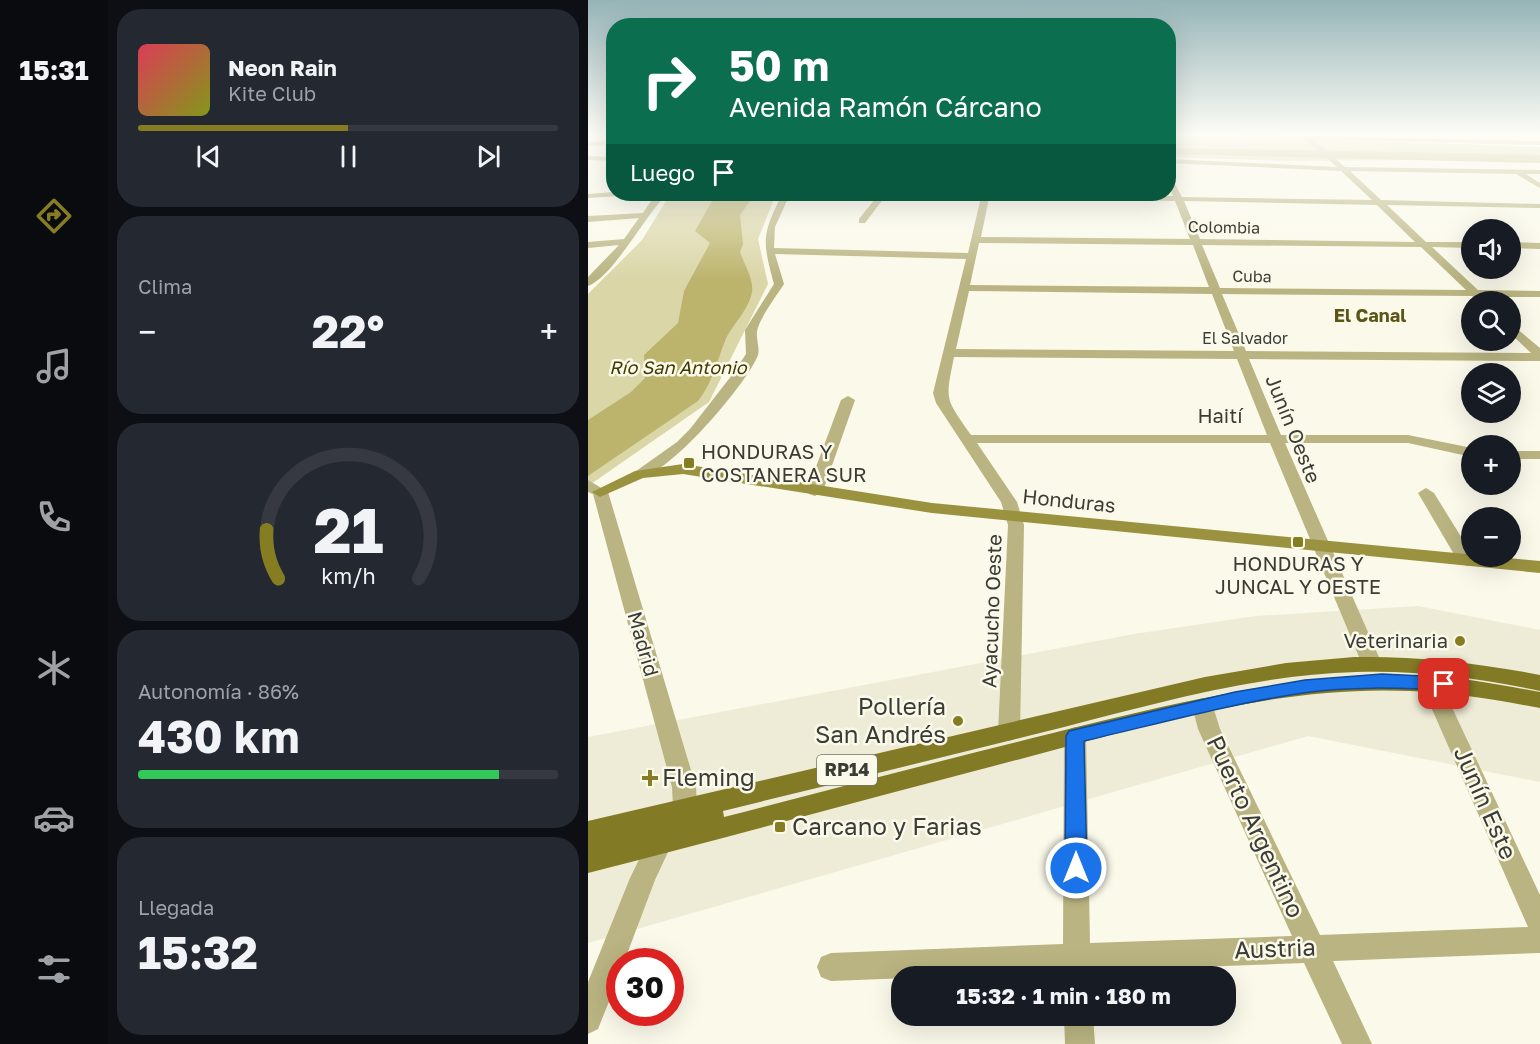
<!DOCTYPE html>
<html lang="es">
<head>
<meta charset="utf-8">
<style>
  body { margin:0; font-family:"Golos Text",sans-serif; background:#242831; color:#f1f3f6; height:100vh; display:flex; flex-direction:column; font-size:22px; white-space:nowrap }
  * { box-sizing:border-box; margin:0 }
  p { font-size:20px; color:#9ea1a6 }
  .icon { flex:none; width:33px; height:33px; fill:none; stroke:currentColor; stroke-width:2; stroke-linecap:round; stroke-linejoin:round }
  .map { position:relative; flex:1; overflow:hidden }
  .panel { display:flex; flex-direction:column; gap:9px; padding:9px; background:#0d0f14; width:480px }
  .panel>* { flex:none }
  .top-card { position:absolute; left:18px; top:18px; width:570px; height:183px; border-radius:24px; box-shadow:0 6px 24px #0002; background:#0b6e4f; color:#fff; overflow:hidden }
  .controls { position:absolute; left:873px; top:219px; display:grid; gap:12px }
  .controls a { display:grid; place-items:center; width:60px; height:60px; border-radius:50%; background:#171b24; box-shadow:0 6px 24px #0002; font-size:30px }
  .speed { position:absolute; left:18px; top:948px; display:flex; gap:12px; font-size:30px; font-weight:700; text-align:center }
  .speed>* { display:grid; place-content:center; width:78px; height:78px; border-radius:50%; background:#171b24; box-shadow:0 6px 24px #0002; line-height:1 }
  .speed .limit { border:9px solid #d22; background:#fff; color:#111 }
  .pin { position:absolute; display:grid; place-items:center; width:51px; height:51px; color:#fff; margin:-26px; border-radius:12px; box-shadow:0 3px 9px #0006 }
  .me { position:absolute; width:66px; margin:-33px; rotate:0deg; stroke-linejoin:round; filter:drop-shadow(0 0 4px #0008) }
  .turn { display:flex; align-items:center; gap:21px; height:126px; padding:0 24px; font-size:27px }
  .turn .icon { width:78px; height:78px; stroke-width:2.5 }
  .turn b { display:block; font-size:42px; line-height:51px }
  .then { display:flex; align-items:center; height:57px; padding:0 24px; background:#0003; gap:12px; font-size:22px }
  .big { font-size:45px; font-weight:700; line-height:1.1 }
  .panel .tile { flex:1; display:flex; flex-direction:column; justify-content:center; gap:9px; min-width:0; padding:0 21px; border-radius:24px; background:#242831 }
  .panel .dial { align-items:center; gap:0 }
  .dial svg { height:156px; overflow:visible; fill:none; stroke:#363941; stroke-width:7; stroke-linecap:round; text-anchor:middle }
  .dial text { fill:#f1f3f6; stroke:none }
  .song { display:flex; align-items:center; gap:18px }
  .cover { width:72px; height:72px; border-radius:9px; background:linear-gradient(135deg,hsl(350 70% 55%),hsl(70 70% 35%)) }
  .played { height:6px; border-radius:3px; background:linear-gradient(90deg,#867d23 50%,#363941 50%) }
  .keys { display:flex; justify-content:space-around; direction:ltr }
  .heat { display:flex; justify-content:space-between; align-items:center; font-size:33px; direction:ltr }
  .charge { height:9px; border-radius:4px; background:linear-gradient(90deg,#34c759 86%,#363941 0) }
  .trip { position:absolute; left:303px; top:966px; width:345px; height:60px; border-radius:24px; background:#171b24; box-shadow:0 6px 24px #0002; font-weight:700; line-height:60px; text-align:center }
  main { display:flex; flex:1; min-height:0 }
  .menu { display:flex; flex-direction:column; width:108px; justify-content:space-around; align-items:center; background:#090b0e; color:#9ea1a6 }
  .menu .icon { width:42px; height:42px }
  .menu .current { color:#867d23 }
  .menu b { font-size:27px; color:#f1f3f6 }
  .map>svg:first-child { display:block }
  .built { fill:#eeecd6 }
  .green { fill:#dad6a8 }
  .water { fill:#bcb46d }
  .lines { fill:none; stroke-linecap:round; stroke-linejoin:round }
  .minor { fill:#b9b481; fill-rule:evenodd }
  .secondary { fill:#9b9240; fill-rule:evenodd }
  .primary { fill:#837a25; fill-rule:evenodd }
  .route { fill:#1a73e8; stroke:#114b97; stroke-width:1.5 }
  .poi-dot { fill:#867d23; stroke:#faf9ea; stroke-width:2 }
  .labels { text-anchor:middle; stroke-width:5; stroke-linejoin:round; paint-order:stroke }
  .far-street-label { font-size:16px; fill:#3c3c36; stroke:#faf9ea }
  .far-neighbourhood-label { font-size:18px; font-weight:bold; fill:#5c5518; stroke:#faf9ea }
  .far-water-label { font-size:18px; font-style:italic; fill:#403a00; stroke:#faf9ea }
  .shield { fill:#faf9ea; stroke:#75756c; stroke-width:1.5 }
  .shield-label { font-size:18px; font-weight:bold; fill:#3c3c36 }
  .street-label { font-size:20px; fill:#3c3c36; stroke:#faf9ea }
  .poi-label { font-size:20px; fill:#3c3c36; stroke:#faf9ea; text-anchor:start }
  .near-poi-label { font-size:24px; fill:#3c3c36; stroke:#faf9ea; text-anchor:start }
  .near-street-label { font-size:24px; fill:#3c3c36; stroke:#faf9ea }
</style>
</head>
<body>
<main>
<nav class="menu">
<b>15:31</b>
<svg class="icon current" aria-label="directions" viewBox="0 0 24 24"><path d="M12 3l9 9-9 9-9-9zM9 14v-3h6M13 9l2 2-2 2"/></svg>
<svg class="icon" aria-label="music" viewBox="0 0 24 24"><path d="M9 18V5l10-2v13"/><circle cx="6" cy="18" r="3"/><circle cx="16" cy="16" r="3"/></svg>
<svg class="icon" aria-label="phone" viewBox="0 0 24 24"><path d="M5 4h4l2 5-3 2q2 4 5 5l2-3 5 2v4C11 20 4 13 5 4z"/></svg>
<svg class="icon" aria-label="climate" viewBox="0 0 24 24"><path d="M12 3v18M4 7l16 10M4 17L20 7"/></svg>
<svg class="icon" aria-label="car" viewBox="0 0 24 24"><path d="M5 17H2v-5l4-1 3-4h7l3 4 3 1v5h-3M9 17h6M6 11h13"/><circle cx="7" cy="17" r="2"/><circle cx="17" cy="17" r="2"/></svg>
<svg class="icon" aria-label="filters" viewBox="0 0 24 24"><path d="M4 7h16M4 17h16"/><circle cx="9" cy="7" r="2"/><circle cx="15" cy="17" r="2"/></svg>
</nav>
<section class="panel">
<div class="tile">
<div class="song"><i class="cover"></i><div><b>Neon Rain</b><p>Kite Club</p></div></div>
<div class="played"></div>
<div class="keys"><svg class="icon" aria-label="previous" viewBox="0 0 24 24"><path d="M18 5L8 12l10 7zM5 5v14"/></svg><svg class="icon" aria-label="pause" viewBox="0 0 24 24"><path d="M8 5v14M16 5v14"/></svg><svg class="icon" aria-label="next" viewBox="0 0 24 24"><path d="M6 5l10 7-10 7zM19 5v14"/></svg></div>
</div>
<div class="tile"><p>Clima</p>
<div class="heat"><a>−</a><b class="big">22°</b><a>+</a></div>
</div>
<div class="tile dial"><svg viewBox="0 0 100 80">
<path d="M14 69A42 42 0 1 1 86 69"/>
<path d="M14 69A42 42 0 0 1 8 44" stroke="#867d23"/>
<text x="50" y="56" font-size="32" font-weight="700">21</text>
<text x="50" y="72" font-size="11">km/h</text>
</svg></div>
<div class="tile"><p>Autonomía · 86%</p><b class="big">430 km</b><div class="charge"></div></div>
<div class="tile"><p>Llegada</p><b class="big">15:32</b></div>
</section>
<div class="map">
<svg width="952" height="1044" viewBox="0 0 952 1044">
  <rect width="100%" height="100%" fill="#faf9ea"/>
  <polygon class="built" points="830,606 952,630 952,782 720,736 0,943 0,737 546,634 668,616"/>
  <g class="green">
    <polygon points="581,134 952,147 952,159 700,161 581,157"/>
    <polygon points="86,194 188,194 170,239 180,284 121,402 0,486 0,294 54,240 80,198"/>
  </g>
  <g class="water">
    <polygon points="581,148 936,154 952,155 952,163 581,154"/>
    <path d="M128,194h39l-15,21 3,29 -3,8c4,12 14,27 12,40 -4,20 -20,32 -27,49 -8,20 -13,43 -27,60l-110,75v-56l43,-28 14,-14 -1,-23 34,-32 6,-32 26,-48 -15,-12z"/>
  </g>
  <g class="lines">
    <g class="minor">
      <path d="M590,133l362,8v4l-227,-6 32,28 195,3v4h-14l14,9v5l-24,-14 -166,-3 31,29 159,4v4l-153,-3 39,37h46v6l-40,-1 46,43 62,1v6h-56l-5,3 -7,-4 -250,-2 24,57 285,2 -21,-20v-10l30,25v13l-291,-2 32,76h127l64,13v9l-64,-14h-123l97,221 -3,5 -7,2 -7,-2 -3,-5 -92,-221h-293l40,59 7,23 -4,207 -3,6 -8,3 -8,-3 -3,-6 10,-207 -7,-23 -65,-99 -3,-10 33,-134 -191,-5 9,30c-7,11 -26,36 -27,48 -1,7 3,16 1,23 -9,26 -95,129 -123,122l-3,-3 45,-32 13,-13 42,-54 14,-21 -1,-24 29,-46c-12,-44 -12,-49 8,-90h8l-15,33 -1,21 194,5 13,-56 -55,-1 -4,-2 251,2 -5,-12v-13l14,26 190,3 -31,-29 -173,-8v-4l169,8 -34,-29zM401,198l186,3 15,38 -209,-2zM596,201l193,4 38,37 -215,-3zM391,243l214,2 16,42 -239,-2zM614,245l219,2 45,43 -246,-2zM381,291l243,3 22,57 -278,-2zM366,357l283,2 30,76h-296c-26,-38 -26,-33 -17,-78z"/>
      <polygon points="26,141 26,145 0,146 0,142"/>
      <polygon points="0,156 26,157 26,161 0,160"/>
      <path d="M26,192l40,4 13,-2c-21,20 -54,83 -79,92v-9l31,-32 -31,3v-6l36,-3 15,-21 -51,4v-6l55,-3 8,-12 -31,-5 -32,2v-4z"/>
      <polygon points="291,194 299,194 277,223 271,223 271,219"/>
      <polygon points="922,242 952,243 952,249 922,248"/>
      <polygon points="260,396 267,400 235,491 227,496 221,494 219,491 253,400"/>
      <rect x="922" y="451" width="30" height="8"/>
      <path d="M0,480l20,12 88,295c1,18 2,47 -26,37l-3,-7 6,-10 -1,-20 -79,-293 -5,-2z"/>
      <polygon points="838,488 846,493 888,561 885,565 879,566 870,561 830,493"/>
      <polygon points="842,674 849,677 852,682 952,895 952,953 745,961 784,1044 754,1044 716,963 503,971 503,976 475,976 475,972 243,981 233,977 229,967 233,957 243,953 475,944 476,736 479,730 487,727 495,730 498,736 502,943 704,936 610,729 604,706 607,700 615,698 623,700 632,729 732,935 940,927 832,682 835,677"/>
      <polygon points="75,826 84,829 87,837 67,880 36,962 32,962 32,974 10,1029 0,1034 0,982 42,878 66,829"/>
      <polygon points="476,1016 505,1016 507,1044 477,1044"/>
    </g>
    <polygon class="secondary" points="95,464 344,503 952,561 952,573 344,513 95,474 55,478 12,497 4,492 47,471"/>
    <path class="primary" d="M766,657c63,-1 124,6 186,18v16c-61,-13 -122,-21 -184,-19 -109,3 -215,36 -320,62 -104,26 -208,51 -313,77l1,6c108,-28 216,-56 325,-83 117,-29 234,-58 356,-59 46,0 91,9 135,17v16c-44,-8 -87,-16 -131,-17 -137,-6 -273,38 -404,72 -139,36 -278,75 -417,110v-52l617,-144 81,-14z"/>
  </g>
  <linearGradient id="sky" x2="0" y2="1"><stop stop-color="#96b4b7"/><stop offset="0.48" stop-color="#fdfcf6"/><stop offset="1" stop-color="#fdfcf6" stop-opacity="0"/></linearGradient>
  <rect width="952" height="279" fill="url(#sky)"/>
  <path class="route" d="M794,674l62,3 6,2 3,5 -3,4 -6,2c-47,-2 -94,-4 -141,3 -74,11 -146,31 -219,48l3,127 -4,7 -7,3 -8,-3 -3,-7 1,-132 3,-5 166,-39 70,-12z"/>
  <g class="poi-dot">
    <rect x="95" y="457" width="12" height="12" rx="3"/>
    <rect x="704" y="536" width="12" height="12" rx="3"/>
    <circle cx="872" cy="641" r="6"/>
    <circle cx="370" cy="721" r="6"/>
    <path d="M59 769h6v6h6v6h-6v6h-6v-6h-6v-6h6z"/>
    <rect x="186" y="821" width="12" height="12" rx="3"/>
  </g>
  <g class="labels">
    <g class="far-street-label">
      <text transform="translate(636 227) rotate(1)" y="6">Colombia</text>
      <text transform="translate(664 276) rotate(1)" y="6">Cuba</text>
      <text x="657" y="344">El Salvador</text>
    </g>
    <g class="far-neighbourhood-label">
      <text x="782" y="322">El Canal</text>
    </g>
    <g class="far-water-label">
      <text x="90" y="374">Río San Antonio</text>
    </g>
    <rect class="shield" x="229" y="755" width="60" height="30" rx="4.5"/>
    <g class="shield-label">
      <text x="259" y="776">RP14</text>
    </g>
    <g class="street-label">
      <text x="632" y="423">Haití</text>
      <text transform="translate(705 429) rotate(68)" y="7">Junín Oeste</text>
      <text transform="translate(481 501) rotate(6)" y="7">Honduras</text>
      <text transform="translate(404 611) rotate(-88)" y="7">Ayacucho Oeste</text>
      <text transform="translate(55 644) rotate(74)" y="7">Madrid</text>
    </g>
    <g class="poi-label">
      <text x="113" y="459">HONDURAS Y<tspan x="113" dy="23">COSTANERA SUR</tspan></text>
      <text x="710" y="571" text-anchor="middle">HONDURAS Y<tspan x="710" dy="23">JUNCAL Y OESTE</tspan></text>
      <text x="860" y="648" text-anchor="end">Veterinaria</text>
    </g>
    <g class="near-poi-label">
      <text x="358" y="715" text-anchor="end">Pollería<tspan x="358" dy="28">San Andrés</tspan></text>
      <text x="74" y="786">Fleming</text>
      <text x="204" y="835">Carcano y Farias</text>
    </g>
    <g class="near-street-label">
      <text transform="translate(897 803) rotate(66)" y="8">Junín Este</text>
      <text transform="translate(667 827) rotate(65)" y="8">Puerto Argentino</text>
      <text transform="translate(687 949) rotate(-2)" y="8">Austria</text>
    </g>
  </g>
</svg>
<div class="controls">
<a><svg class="icon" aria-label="sound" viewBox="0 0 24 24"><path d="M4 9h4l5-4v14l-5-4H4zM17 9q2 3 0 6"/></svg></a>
<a><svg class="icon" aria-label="search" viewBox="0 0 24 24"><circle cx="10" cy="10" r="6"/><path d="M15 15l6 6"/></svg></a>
<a><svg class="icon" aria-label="layers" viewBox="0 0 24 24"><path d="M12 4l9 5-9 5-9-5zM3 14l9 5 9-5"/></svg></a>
<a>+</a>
<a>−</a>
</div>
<div class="speed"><div class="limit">30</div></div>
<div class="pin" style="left:856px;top:684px;background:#d93025"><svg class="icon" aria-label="arrive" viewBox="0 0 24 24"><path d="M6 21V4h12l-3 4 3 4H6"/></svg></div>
<svg class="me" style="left:488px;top:868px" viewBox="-20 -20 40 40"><circle r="17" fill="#1a73e8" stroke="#fff" stroke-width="3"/><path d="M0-11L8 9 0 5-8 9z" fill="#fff"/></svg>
<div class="trip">15:32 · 1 min · 180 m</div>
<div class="top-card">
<div class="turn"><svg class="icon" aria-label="right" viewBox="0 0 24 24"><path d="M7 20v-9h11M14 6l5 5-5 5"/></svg><div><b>50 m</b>Avenida Ramón Cárcano</div></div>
<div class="then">Luego<svg class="icon" aria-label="arrive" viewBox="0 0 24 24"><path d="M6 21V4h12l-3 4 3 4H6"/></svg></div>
</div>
</div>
</main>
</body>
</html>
